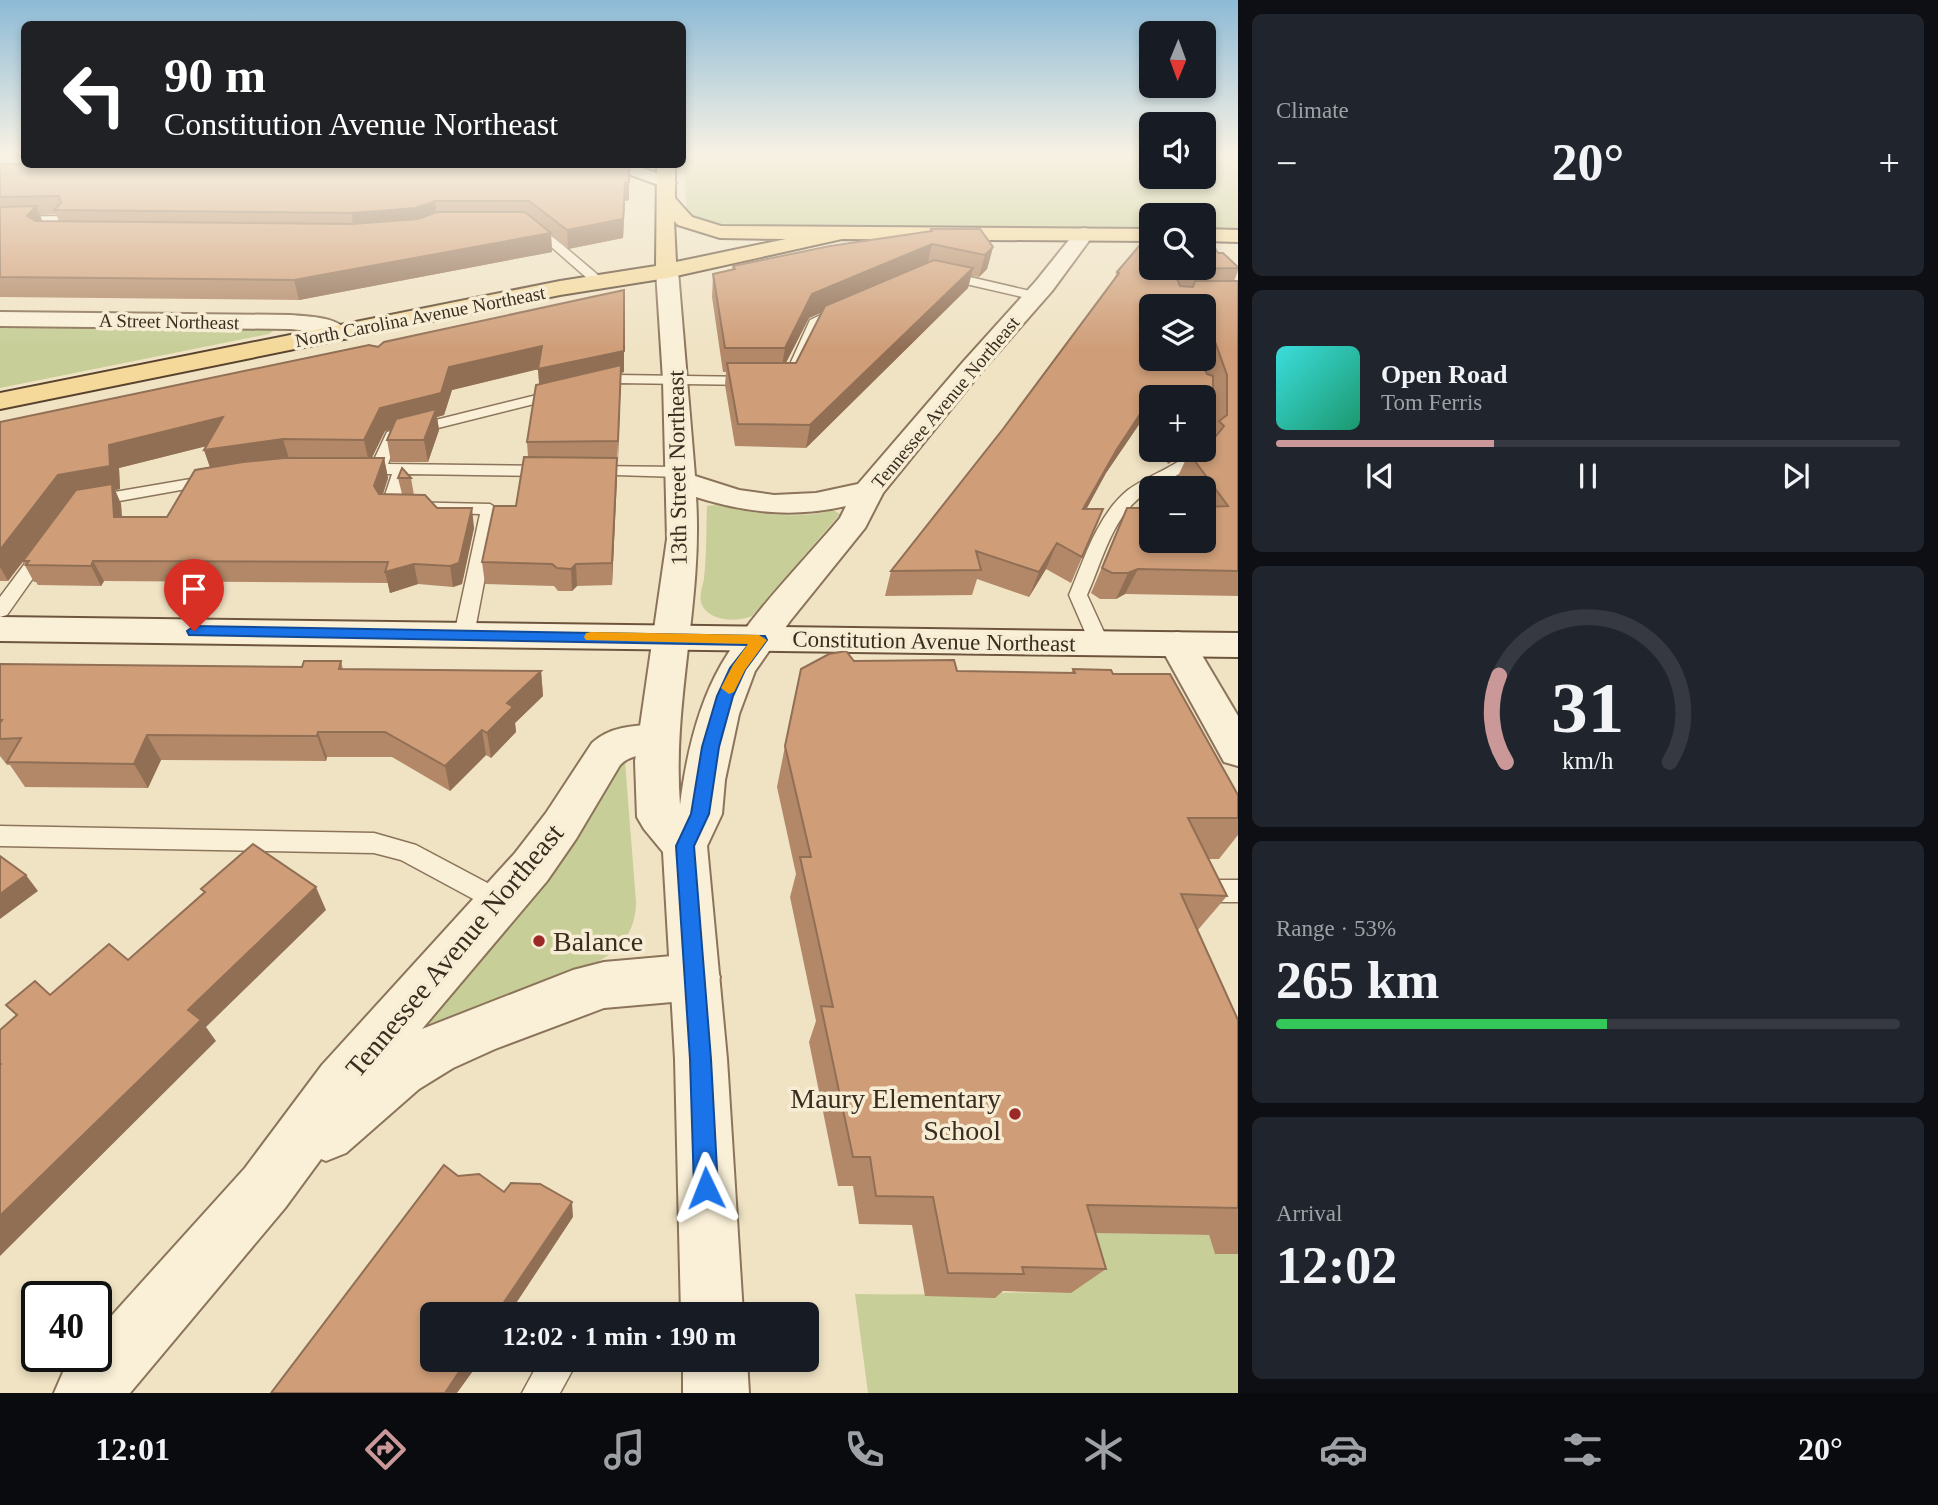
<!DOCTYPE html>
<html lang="en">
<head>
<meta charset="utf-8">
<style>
  body { margin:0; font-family:Georgia,serif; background:#20242c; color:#f1f3f6; height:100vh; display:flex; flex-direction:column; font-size:26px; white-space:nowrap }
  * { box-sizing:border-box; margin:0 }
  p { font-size:23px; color:#9ea1a6 }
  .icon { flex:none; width:38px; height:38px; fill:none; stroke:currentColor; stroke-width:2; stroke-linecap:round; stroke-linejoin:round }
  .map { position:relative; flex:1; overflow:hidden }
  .panel { display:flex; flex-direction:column; gap:14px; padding:14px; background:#0d0f14; width:700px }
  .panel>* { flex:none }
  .hud { position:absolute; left:21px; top:21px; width:665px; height:147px; border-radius:10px; box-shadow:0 4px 10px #0003; background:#202124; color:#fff; overflow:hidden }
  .needle { width:46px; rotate:181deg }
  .controls { position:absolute; left:1139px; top:21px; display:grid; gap:14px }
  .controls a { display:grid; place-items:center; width:77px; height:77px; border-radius:10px; background:#171b24; box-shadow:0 4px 10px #0003; font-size:35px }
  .speed { position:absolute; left:21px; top:1281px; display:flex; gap:14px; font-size:35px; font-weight:700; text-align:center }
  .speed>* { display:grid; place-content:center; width:91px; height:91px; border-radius:50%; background:#171b24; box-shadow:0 4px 10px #0003; line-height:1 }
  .speed .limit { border:4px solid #111; border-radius:10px; background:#fff; color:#111 }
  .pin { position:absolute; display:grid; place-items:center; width:60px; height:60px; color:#fff; margin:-72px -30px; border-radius:50% 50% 50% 0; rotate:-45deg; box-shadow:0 0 7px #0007 }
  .pin .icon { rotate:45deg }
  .me { position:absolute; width:77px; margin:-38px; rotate:358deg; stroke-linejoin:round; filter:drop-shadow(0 0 5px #0008) }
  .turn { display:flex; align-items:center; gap:24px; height:147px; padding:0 28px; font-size:32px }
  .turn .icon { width:91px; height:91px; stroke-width:2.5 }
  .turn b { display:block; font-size:49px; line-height:60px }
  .big { font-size:52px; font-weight:800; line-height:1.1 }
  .panel .tile { flex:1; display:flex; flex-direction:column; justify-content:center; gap:10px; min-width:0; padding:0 24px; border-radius:10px; background:#20242c }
  .panel .dial { align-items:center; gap:0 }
  .dial svg { height:182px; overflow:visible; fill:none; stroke:#363941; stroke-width:7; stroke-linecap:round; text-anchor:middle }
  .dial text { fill:#f1f3f6; stroke:none }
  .song { display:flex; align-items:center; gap:21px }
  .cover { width:84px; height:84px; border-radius:10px; background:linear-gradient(135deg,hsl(180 70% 55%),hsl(160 70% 35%)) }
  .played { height:7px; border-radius:4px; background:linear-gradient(90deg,#cb9899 35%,#363941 35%) }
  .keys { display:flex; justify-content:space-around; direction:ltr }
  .heat { display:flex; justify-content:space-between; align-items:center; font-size:38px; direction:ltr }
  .charge { height:10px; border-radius:5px; background:linear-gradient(90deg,#34c759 53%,#363941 0) }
  .trip { position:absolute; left:420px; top:1302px; width:399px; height:70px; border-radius:10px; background:#171b24; box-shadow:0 4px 10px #0003; font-weight:800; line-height:70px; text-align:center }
  .tabs { display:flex; height:112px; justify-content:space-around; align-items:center; background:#090b0e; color:#9ea1a6 }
  .tabs .icon { width:49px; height:49px }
  .tabs .selected { color:#cb9899 }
  .tabs b { font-size:32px; color:#f1f3f6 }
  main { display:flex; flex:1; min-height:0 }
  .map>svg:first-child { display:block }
  .green { fill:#c7ce97 }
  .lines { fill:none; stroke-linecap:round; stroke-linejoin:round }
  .service-casing { stroke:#8b745a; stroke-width:3 }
  .minor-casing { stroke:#8b745a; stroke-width:4 }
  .tertiary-casing { stroke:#8b745a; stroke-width:4 }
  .secondary-casing { stroke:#6d553d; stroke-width:4 }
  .primary-casing { stroke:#59422e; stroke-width:4 }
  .service { fill:#faf0d8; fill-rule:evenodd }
  .minor { fill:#faf0d8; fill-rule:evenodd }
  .tertiary { fill:#faf0d8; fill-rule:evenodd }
  .secondary { fill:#faf0d8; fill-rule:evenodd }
  .primary { fill:#f4d99b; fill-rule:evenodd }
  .wall { fill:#b28868; fill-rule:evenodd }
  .shaded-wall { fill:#916f55 }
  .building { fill:#cf9e79; stroke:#916f55; stroke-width:2 }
  .route { fill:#1a73e8; stroke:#114b97; stroke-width:2 }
  .slow { fill:#f59e0b }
  .poi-dot { fill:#9c2828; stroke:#f7edd4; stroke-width:2.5 }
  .labels { text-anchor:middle; stroke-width:7; stroke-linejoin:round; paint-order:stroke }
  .far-street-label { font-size:19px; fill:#3a2c1e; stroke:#f7edd4 }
  .street-label { font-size:23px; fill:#3a2c1e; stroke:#f7edd4 }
  .near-poi-label { font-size:28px; fill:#3a2c1e; stroke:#f7edd4; text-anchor:start }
  .near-street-label { font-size:28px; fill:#3a2c1e; stroke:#f7edd4 }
</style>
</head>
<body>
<main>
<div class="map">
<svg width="1238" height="1393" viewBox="0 0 1238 1393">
  <rect width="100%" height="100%" fill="#f0e3c4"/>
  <g class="green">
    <polygon points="683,153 1151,153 1152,177 1204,177 1204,153 1238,153 1238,229 1204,229 1204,215 1152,215 1151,229 722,226 687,217"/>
    <polygon points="0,327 274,330 269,334 0,388"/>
    <path d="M716,505c40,8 76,16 117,5l7,4 -88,102c-15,6 -42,6 -50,-11 -4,-8 1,-19 2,-27 3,-25 2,-48 3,-72z"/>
    <path d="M614,761l11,1 11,140c0,30 -17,50 -43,62l-176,69z"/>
    <path d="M1055,1232l154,3 6,19h23v139h-370l-13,-99c72,2 144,-3 216,-1z"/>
  </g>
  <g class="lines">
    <defs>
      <g id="service">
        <polygon points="62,216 66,217 66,221 44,237 38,234 51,222 0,223 0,217"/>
        <polygon points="529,222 539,225 604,280 604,286 596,286 531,229 524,225"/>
        <polygon points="944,271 1039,293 1041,296 1035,300 940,278 938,275"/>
        <polygon points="842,305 846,306 846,312 821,325 797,378 789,383 779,383 777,380 786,373 810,320"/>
        <polygon points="617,375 752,377 759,381 752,385 618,383 596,389 589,385 591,382"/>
        <polygon points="561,389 566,390 568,393 566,396 398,438 388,464 549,466 557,471 549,476 408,474 399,502 490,504 498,509 474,635 471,640 457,640 454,635 480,514 383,511 381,507 392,474 358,474 350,469 358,464 372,464 387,432"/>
        <path d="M1204,446l5,4c-18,24 -50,30 -71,49 -27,23 -37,65 -51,96l22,48 -3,5h-14l-23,-53c15,-35 28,-80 59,-105 20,-15 47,-22 65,-40h11z"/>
        <polygon points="589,466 680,467 688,472 680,477 583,474 581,471"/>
        <polygon points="214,475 222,480 220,483 91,506 83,501 91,496"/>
        <polygon points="44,545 53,550 7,615 0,617 0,597 38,546"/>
        <polygon points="0,826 374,833 416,845 510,895 514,903 510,911 501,914 401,860 374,853 0,846"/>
        <polygon points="1198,880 1238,880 1238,902 1198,902 1189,899 1185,891 1189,883"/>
        <polygon points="540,1360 578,1360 560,1393 522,1393"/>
      </g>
      <g id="minor">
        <path d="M0,312l291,3c18,2 47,1 58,18l-3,5 -9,2 -21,-8 -25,-3 -291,-3z"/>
        <polygon points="1177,632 1190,635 1238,716 1238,766 1224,762 1159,644 1164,635"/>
        <path d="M657,725l14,4 6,11 -6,11c-17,5 -37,0 -51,14l-44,74 -29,42 -125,148 151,-59 31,-8 91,-8 18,7 7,16 -7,16 -18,7 -91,8 -109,41 -42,19 -34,21 -73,64 -20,8 -5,-2 -36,49 -155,185h-76l10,-23 12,-14h20v-23l149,-165 77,-103 193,-212 31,-40 46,-70c17,-16 42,-18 65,-18z"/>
      </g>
      <g id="tertiary">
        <path d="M1084,228l7,2 3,4 -3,4 -39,53 -71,81 -98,121 -18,35 -75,93 -35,50 -16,43 -14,66 -3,34 -15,32 20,213 16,255h-62l-6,-255 -12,-207 -19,-23 -7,-12 -2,-56 32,-222 -4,-159 -7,-109 3,-5h16l3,5 17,205 44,14 35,5 42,-2 42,-9 105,-122 73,-81 41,-51zM696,497c51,16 98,21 150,9l-6,12c-37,44 -91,98 -119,147 -24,42 -35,92 -41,140 -8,-103 23,-205 16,-308z"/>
        <polygon points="683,1360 747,1360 749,1393 683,1393"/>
      </g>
      <g id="secondary">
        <polygon points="0,156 24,156 24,164 30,164 0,166"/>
        <polygon points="571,164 634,165 673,179 676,183 667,188 631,175 579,169"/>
        <polygon points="0,617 1238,633 1238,657 0,641"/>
      </g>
      <g id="primary">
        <path d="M657,164h18v34l17,19 29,9 431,3v12l-310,-2 -175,39 -107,17 -560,114v-16l560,-112 96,-15zM674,221l4,4 42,13 66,1 -110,23z"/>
        <polygon points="1204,229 1238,230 1238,242 1204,241"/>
      </g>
    </defs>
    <use href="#service" class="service-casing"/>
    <use href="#minor" class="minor-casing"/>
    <use href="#tertiary" class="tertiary-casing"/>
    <use href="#secondary" class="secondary-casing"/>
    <use href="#primary" class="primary-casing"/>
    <use href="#service" class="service"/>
    <use href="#minor" class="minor"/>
    <use href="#tertiary" class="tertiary"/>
    <use href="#secondary" class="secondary"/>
    <use href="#primary" class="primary"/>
  </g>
  <g class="wall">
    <path d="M0,164l629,36 -4,1 -2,37 -55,11 -17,-13 1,16 -253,48 -299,-3zM56,214l3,7h-17l-2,-6z"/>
    <path d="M931,229l62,18 -6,22 -8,8 -8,-1 -3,12 -162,160 -71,-2 -10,-61 1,-13h-3l-11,-75 1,-23 19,-5 1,-3 197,-35zM822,312l-26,51h-10l23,-45z"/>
    <path d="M1218,253l20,14v4l-4,10h4v315l-113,-2 -9,5h-16l-9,-6 36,-85 77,33v-53h-19l-8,-10 12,-25 21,-13 5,-10v-32l-2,-8v33l-9,19v-45h-52v43l-12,-17 -34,50 -20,36h17l-32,74 -25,-14 -17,28 -52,-18 -5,16 -87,1 6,-25 112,-142 111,-149 3,-8zM1152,306h52v53h-1l5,16z"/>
    <path d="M369,345l255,27 -3,1 -9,212 -35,1 -5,5h-14l-4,-5 -69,-2 -3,-22 34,-56 12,-49 -1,-15 12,-58 -1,-15 -86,21 -8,25 -7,2 2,13 -11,32h-37l-4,-22 5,-11 -7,2 -13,27h12l4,20 -5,16h19l-4,-16h13l3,17 60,33 -12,56 -9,3 -35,-3 -28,9 -2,-10 -284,-2 -3,5 -63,-1 -2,-3h-2l-11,-20 -15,19h-8v-159zM206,446l-2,4 6,17 -43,50h-45l-1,-13 -6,-14 5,-1 -1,-21z"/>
    <polygon points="1158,450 1189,450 1168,464"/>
    <polygon points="341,661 343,669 541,671 543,696 515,723 516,732 491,758 486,755 450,791 392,757 327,757 326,761 161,760 148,788 25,787 10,765 7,765 0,756 0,664 302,667"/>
    <polygon points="854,661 957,671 1071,673 1073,669 1113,674 1238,795 1238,835 1219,859 1209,859 1227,896 1197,931 1238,1020 1238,1254 1215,1254 1209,1235 1095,1233 1106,1269 1071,1293 1003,1291 995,1298 925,1296 912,1225 859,1224 853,1186 838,1186 809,1042 816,1021 790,897 796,874 777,787 785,746"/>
  </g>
  <g class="shaded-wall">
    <polygon points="629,182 629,200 625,201 623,238 568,249 567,230 625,183"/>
    <polygon points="435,201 437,219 355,231 351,213"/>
    <polygon points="36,206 44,225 27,216"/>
    <polygon points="551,233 552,252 299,300 294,280"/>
    <polygon points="932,244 927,267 809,318 781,372 785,348 812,294"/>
    <polygon points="993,247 987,269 979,277 985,255"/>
    <polygon points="973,268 968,288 806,448 810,425"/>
    <polygon points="1183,269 1174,290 1175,274"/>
    <polygon points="542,346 543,368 452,390 444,415 437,417 439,430 428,462 424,440 432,418 385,431 369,463 364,440 380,408 449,367"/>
    <polygon points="624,351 624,372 621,373 618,462 618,441 540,391 538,369"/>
    <polygon points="1150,399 1140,423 1106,473 1073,534 1083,509 1117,449"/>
    <polygon points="223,417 231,440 119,468 120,489 115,490 121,504 123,537 70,498 8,581 0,567 0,550 58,475 109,445"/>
    <polygon points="283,439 290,462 212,473 204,450"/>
    <polygon points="1175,450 1189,450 1168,464"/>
    <polygon points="384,458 388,478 379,506 374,486"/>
    <polygon points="617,458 617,479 612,585 612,563"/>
    <polygon points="472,508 474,528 462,584 453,587 450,566"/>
    <polygon points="1057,543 1046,569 1029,597 1039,572"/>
    <polygon points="93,561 104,581 101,586 91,566"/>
    <polygon points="414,564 418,584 390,593 385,572"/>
    <polygon points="576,564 577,586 572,591 571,569"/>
    <polygon points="1138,569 1125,594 1116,599 1128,573"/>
    <polygon points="541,671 543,696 515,723 516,732 491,758 487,733 507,703"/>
    <polygon points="482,730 486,755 450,791 445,766"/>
    <polygon points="318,732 327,757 326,761 317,736"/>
    <polygon points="147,735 161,760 148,788 134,764"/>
    <polygon points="26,875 38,891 0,919 0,894"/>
    <polygon points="316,887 326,910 206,1027 216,1041 0,1256 0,1216 188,1010"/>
    <polygon points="572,1202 573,1217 509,1314 496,1314"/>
    <polygon points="467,1360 481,1360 457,1393 445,1393"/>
  </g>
  <g class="building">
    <polygon points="0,164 629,164 629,182 625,183 623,219 567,230 529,201 435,201 416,208 351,213 54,210 61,203 59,196 0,197"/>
    <polygon points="36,206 27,216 36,221 352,224 418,219 437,212 525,212 551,233 294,280 0,277 0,207"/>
    <polygon points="931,229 980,229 993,247 985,255 932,244 812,294 785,348 725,348 713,274 735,269 733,266 830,246 932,231"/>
    <polygon points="1151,232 1152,268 1204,268 1204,236 1208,237 1218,253 1223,253 1238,267 1238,268 1183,269 1175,274 1180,286 1193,287 1195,281 1238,281 1238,571 1138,569 1128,573 1112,573 1102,568 1127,508 1152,508 1152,541 1204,541 1204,507 1228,506 1189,453 1195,450 1204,450 1204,444 1216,436 1224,426 1219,421 1227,415 1227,375 1213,336 1204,335 1204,306 1152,306 1152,359 1201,359 1207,374 1213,376 1213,423 1204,424 1204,397 1152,397 1152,401 1150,399 1117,449 1083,509 1103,509 1082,557 1057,543 1039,572 976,551 981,570 891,571 1003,429 1119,273 1117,272"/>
    <polygon points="934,260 973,268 810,425 738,424 727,363 796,363 825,306"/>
    <polygon points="624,290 624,351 538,369 542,346 449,367 441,393 380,408 364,440 283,439 204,450 223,417 109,445 110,466 58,475 0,550 0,422 369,345 378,347 384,342"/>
    <polygon points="621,365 618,441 527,442 536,385"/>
    <polygon points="436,409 424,440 387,440 396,419"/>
    <polygon points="524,457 617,458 612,563 576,564 571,569 557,568 552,564 482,562 494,506 516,506"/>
    <polygon points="284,458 384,458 374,486 379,494 425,495 437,508 472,508 459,563 450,566 414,564 385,572 388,562 93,561 91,566 26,565 29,561 23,561 76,490 112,484 114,517 167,517 195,470 243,462"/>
    <polygon points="402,468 411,478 398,478"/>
    <polygon points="846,651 854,661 954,660 957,671 1075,673 1073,669 1111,670 1113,674 1170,674 1238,795 1238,818 1188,818 1227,896 1181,894 1238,1020 1238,1208 1087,1205 1106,1269 1022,1267 1024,1274 948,1273 933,1197 876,1196 870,1157 853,1157 821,1006 833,1007 800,857 811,857 785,746 801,669 829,654"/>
    <polygon points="304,661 341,661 339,669 541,671 507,703 513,707 487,733 482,730 445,766 385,732 318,732 317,736 147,735 134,764 7,762 21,738 0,739 0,723 2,720 0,720 0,664 302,667"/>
    <polygon points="253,844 316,887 188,1010 201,1020 0,1216 0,1065 1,1064 0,1063 0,1030 17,1015 6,1005 35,981 50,995 109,944 128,960 205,892 201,889"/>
    <polygon points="0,856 26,875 0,894"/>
    <polygon points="444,1165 458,1176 479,1174 504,1192 511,1183 540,1184 572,1202 496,1314 432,1314 432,1360 467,1360 445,1393 271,1393"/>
  </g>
  <linearGradient id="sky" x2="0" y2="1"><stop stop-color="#8dbad6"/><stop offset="0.44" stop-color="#f8f2e4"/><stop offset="1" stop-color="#f8f2e4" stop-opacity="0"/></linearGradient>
  <rect width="1238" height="348" fill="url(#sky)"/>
  <polygon class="route" points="194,626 765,636 767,640 745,670 733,696 719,747 709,814 694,846 711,1059 718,1188 715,1196 706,1200 698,1196 694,1188 690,1059 676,846 691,814 702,747 717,696 730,668 748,645 189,635 187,631"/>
  <polygon class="slow" points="591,632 759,635 767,640 745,670 734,692 729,694 721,688 733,665 748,644 586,640 584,637 586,633"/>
  <g class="poi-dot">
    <circle cx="539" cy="941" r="7"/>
    <circle cx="1015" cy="1114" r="7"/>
  </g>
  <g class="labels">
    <g class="far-street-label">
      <text transform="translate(420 316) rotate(-11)" y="7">North Carolina Avenue Northeast</text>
      <text transform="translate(169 321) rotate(1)" y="7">A Street Northeast</text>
      <text transform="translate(945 402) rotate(-50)" y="7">Tennessee Avenue Northeast</text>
    </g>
    <g class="street-label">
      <text transform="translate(677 468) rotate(-91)" y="8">13th Street Northeast</text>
      <text transform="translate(934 641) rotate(1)" y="8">Constitution Avenue Northeast</text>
    </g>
    <g class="near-poi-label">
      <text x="553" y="951">Balance</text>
      <text x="1001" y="1108" text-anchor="end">Maury Elementary<tspan x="1001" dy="32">School</tspan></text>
    </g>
    <g class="near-street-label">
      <text transform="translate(454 950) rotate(-50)" y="10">Tennessee Avenue Northeast</text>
    </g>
  </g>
</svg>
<div class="controls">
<a><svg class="needle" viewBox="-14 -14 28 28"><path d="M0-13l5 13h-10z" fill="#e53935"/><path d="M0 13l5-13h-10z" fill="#9ea1a6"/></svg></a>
<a><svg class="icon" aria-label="sound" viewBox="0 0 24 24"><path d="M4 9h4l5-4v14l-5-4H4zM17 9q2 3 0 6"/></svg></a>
<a><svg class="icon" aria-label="search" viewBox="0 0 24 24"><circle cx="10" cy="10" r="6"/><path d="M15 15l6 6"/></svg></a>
<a><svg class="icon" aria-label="layers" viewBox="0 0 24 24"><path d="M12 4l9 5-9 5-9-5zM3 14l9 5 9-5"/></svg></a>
<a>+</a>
<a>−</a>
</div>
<div class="speed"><div class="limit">40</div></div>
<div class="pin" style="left:194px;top:631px;background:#d93025"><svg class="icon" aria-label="arrive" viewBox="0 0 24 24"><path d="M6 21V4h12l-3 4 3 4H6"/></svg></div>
<svg class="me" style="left:706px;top:1188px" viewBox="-20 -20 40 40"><path d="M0-17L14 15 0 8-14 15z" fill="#1a73e8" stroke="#fff" stroke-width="4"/></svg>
<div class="trip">12:02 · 1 min · 190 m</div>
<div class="hud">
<div class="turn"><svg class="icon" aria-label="left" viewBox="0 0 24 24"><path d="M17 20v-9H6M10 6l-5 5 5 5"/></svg><div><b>90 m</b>Constitution Avenue Northeast</div></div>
</div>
</div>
<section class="panel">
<div class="tile"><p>Climate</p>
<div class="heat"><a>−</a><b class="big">20°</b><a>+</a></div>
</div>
<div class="tile">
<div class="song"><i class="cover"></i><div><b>Open Road</b><p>Tom Ferris</p></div></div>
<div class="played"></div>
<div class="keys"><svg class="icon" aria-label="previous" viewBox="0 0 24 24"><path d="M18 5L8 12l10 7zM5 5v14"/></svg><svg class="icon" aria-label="pause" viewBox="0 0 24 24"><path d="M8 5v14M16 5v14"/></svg><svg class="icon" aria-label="next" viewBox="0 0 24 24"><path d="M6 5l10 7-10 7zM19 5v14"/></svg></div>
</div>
<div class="tile dial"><svg viewBox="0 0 100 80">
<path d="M14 69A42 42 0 1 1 86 69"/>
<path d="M14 69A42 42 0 0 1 11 31" stroke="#cb9899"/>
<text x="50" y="56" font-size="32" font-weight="700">31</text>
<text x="50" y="72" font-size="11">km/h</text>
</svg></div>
<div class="tile"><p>Range · 53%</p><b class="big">265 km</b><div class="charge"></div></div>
<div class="tile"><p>Arrival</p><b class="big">12:02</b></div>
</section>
</main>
<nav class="tabs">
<b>12:01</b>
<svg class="icon selected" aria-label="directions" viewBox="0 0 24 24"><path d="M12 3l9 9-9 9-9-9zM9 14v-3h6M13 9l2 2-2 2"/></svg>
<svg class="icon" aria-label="music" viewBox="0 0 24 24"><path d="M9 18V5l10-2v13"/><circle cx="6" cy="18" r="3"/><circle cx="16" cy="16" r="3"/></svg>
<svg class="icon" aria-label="phone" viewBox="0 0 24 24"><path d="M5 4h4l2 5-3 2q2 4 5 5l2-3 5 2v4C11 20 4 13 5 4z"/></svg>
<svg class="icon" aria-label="climate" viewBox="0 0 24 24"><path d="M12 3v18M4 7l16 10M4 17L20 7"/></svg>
<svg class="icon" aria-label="car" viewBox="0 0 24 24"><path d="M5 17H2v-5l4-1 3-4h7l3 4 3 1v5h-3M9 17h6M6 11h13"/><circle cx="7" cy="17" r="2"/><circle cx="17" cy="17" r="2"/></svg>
<svg class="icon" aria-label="filters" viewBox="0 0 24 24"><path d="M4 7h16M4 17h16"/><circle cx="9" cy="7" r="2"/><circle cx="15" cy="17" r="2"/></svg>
<b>20°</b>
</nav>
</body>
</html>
